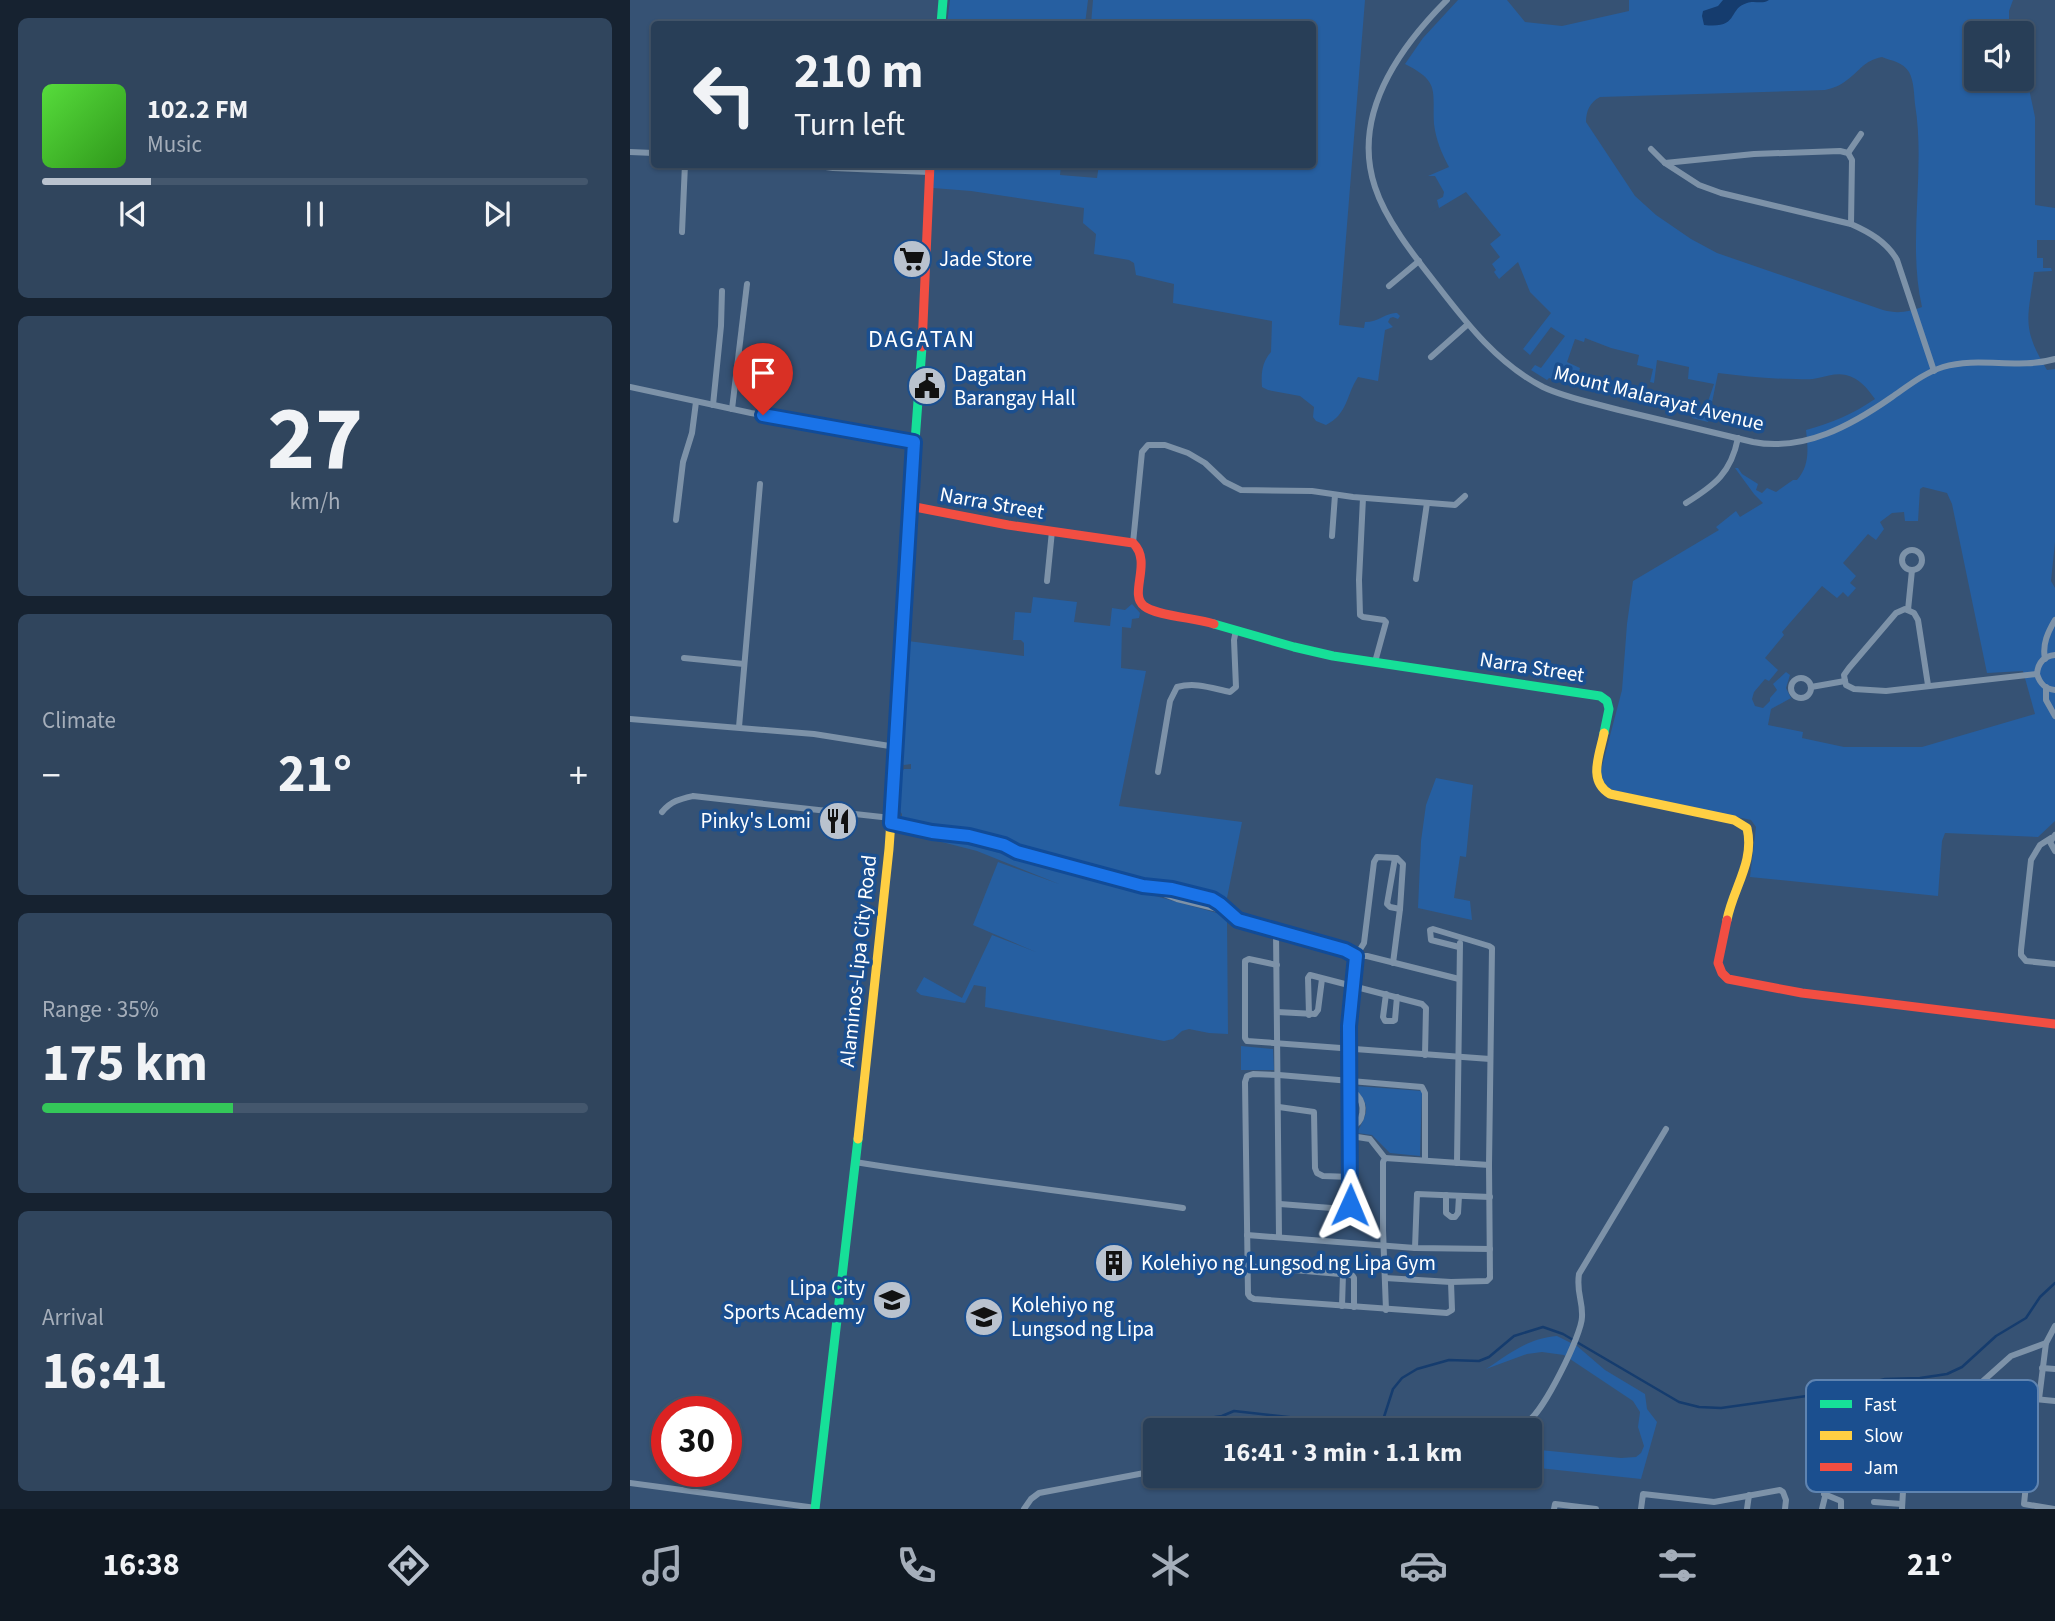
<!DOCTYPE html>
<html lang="en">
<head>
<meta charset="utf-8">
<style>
  body { margin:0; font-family:"Source Sans 3",sans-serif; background:#30455d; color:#f1f3f6; height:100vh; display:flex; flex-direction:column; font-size:26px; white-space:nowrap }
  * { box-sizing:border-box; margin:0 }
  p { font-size:23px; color:#a5aeba }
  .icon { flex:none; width:38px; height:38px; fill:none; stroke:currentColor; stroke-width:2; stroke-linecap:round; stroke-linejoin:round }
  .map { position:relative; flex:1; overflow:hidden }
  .side { display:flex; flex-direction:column; gap:18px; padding:18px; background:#162230; width:630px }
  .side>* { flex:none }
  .hud { position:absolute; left:21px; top:21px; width:665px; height:147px; border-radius:7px; box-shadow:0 2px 5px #0004,0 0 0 2px #44576d; background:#283e57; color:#f1f3f6; overflow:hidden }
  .fabs { position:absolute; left:1334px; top:21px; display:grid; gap:14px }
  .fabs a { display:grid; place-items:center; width:70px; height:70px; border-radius:7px; background:#283e57; box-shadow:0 2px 5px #0004,0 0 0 2px #44576d; font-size:35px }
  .speed { position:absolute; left:21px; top:1396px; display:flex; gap:14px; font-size:35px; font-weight:700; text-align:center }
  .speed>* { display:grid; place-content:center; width:91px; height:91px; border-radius:50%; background:#283e57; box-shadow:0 2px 5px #0004,0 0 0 2px #44576d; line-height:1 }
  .speed .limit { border:10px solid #d22; background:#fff; color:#111 }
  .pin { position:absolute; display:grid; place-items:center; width:60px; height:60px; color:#fff; margin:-72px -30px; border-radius:50% 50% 50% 0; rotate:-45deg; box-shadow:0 0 7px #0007 }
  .pin .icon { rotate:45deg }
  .me { position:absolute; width:77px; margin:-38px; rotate:1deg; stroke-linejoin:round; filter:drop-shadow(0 0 5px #0008) }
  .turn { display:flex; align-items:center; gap:24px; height:147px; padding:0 28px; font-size:32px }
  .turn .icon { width:91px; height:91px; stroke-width:2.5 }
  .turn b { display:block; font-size:49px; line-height:60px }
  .big { font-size:52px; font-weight:700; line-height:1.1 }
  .side .widget { flex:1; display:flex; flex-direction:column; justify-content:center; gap:10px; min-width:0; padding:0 24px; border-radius:10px; background:#30455d }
  .side .dial { align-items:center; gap:0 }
  .dial b { font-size:91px; line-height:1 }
  .song { display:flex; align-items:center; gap:21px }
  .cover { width:84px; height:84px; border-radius:10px; background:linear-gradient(135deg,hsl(110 70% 55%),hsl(110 70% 35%)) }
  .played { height:7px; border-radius:4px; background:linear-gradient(90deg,#b9c2ce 20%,#44576d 20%) }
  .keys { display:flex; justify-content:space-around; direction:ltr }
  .heat { display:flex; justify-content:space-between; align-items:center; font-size:38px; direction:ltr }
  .charge { height:10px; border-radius:5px; background:linear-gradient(90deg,#34c759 35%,#44576d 0) }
  .trip { position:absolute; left:513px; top:1418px; width:399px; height:70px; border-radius:7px; background:#283e57; box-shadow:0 2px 5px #0004,0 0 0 2px #44576d; font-weight:700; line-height:70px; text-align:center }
  .menu { display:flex; height:112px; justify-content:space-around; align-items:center; background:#101923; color:#a5aeba }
  .menu .icon { width:49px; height:49px }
  .menu .active { color:#b9c2ce }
  .menu b { font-size:32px; color:#f1f3f6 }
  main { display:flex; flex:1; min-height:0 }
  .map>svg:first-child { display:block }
  .green { fill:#265fa1; fill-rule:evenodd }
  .water { fill:#153c6e }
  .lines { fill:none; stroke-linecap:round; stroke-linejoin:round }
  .stream { stroke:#153c6e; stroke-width:2.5 }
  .street { stroke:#7d92a8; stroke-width:6 }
  .fast { stroke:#16e098; stroke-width:9 }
  .slow { stroke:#ffcf43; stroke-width:9 }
  .jam { stroke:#f24e42; stroke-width:9 }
  .route-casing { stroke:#114b97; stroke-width:18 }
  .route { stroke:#1a73e8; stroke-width:12 }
  .labels { text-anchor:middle; stroke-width:7; stroke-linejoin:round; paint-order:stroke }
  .poi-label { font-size:21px; fill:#fff; stroke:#1b4f8f; text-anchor:start }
  .street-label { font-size:21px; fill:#fff; stroke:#1b4f8f }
  .quarter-label { font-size:24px; letter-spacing:2px; fill:#fff; stroke:#1b4f8f }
  .key { fill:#1b4f8f; stroke:#5f84b1; stroke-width:2 }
  .key-label { font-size:19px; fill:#fff }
</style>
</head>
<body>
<main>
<section class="side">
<div class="widget">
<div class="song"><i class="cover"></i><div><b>102.2 FM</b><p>Music</p></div></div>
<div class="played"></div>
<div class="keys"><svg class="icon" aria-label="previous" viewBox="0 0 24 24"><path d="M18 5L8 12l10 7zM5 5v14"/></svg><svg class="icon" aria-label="pause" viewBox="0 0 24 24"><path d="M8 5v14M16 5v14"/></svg><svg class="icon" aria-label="next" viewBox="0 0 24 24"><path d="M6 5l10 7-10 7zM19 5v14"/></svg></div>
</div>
<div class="widget dial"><b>27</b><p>km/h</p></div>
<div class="widget"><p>Climate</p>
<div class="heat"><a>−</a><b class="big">21°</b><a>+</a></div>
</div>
<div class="widget"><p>Range · 35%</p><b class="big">175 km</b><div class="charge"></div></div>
<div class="widget"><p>Arrival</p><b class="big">16:41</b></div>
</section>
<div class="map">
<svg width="1425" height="1509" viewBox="0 0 1425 1509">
  <rect width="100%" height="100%" fill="#365274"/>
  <g class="green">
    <polygon points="320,0 458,0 455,24 317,24"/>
    <path d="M463,0h272l-26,325 25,3 1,-6c14,0 22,-10 32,-9l3,3 -2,3 -5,-2 -3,1 -2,4 5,5 -8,3 -7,51 -20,-4c-12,18 -10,37 -32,48l-10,-4 -3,-4 1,-10 -14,-11 -32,-6 -6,-3c-1,-14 0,-25 9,-35l1,-31 -99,-18 1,-19 -38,-9 -2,-12 -5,-3 -35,-6 2,-20 -13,-11 1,-15 -113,-17 -38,-3 1,-23h127l-1,10 37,3 2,-13 213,-1v-140h-221z"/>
    <path d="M828,0h49l18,22 37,4 67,-15v-11h384l-4,11v22h-33v46h45v-10l8,20 6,28v88l20,3v32h-18v18h6v10h8l1,3 -18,1c-6,47 -13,55 13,98l8,-1v173l-4,39 4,7v233l-17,16 -93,-4 -3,8 -4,55 -188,-19 6,-50 -5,-7 -135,-29c-10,-3 -16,-10 -15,-21l21,-80 5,-66 6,-43 86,-51 -3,-3 20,-16 4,6 23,-14 -9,-9 -19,-26h3l4,6 16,10 -2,6 6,3 5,-5 9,4 17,-12h4c13,-15 11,-31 9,-50 26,-7 47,-16 69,-31 -8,-11 -16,-21 -29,-24 -10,-2 -18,1 -28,3 -7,2 -15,1 -22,1 -26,0 -52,-3 -78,-6l-10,49 -16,-4 1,-5h11l10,-29 -26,-5 1,-12 -32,-7 -3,23 -4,-1 3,-13 -16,-4 2,-10 -28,-7 -26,-10 -1,4 -9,-3 -8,23 13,6 -5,19 -26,-9 -2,2 -16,-10 4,-5 6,3 24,-32 -14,-9 -21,28 -7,-6 28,-36 -21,-21 -12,-30 -19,17 -5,-7 2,-2 -4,-6 8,-7 -10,-13 11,-9 -35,-43 -37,22 10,-6 -2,-8 6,-3 1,-5 -9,-16h-7l21,-9c-7,-13 -13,-27 -15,-43 -2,-33 7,-42 -29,-60l18,-26zM1252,57c10,4 21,5 27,15 5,9 5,22 6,32 11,67 -8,137 7,203 -14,5 -24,7 -39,3l-166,-57 -26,-14 -35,-24 -21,-19 -49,-74c0,-11 4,-20 14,-25l225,-7c8,-2 15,-4 22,-10 14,-10 16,-19 35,-23zM1293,487l24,6 5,11 35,169 36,-2 12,43 -113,33h-78l-42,-9 1,-6 -35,-7 3,-16 20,-11 -5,-10 4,-13 -4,-3 -13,12 4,6 -7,8v3l-7,7 -8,-2 -3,-7 2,-7 11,-13 4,2 9,-11 -13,-12 19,-23 -2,-3 40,-46 15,12 6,-6 5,5 8,-9 -6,-5 6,-7 -13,-13 25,-29 8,6 8,-11 -4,-7 12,-9 12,-1 1,9h13l2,-32z"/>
    <polygon points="403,597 447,602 444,622 480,626 482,608 495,610 502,604 510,613 509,618 502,619 501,628 492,627 491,668 516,671 489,806 612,822 597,898 541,884 518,884 506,878 317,826 307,830 272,821 272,814 269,810 271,773 274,769 281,769 281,764 274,765 272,763 278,641 394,656 394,643 391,640 383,640 385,612 401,613"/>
    <polygon points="806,778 843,785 836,857 830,856 824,898 840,901 842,920 788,908 791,841 796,805"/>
    <polygon points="270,830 315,841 326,841 587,913 597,919 598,1034 579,1033 559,1029 552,1031 543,1039 534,1041 355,1007 356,987 344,985 335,1003 291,995 286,991 294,977 332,998 362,935 406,952 343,925 368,862 429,884 347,851 269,831"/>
    <polygon points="611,1046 643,1049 644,1070 611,1070"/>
    <path d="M726,1086l66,5 -2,65 -30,-3 -18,-18 -15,-2c9,-19 16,-25 -2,-44z"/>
    <path d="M927,1336l20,10 28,24 40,24 2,15 10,13 -16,57 -102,-11 -7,-14 8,-4 81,8 15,-1 5,-4 3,-7 -6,-19 2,-15 -7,-11 -69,-46 -22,-3 -15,2 -41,15c25,-16 40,-30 71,-33z"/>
  </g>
  <path class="water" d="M1093,0h46c-8,5 -14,0 -22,3 -20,6 -7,26 -43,22l-2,-9 1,-5 15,-5z"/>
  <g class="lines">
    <polyline class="stream" points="585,1417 592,1416 604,1411 704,1422 749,1424 753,1420 763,1389 772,1378 787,1369 819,1360 849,1361 859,1357 884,1336 913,1327 933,1334 1049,1402 1069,1407 1091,1408 1198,1393 1255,1379 1290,1378 1317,1374 1332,1367 1366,1336 1396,1318 1410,1297 1425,1283"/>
    <g class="street">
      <path d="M817,0c-48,48 -96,115 -72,187 11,34 40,70 62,98 30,39 61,79 106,102 23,11 51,16 76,23 45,11 89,21 134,32 51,10 99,-17 139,-45 16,-11 32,-24 51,-30 36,-11 75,3 112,-8"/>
      <path d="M1021,149l14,14 89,-9 86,-3 8,2 4,7 -1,64c18,8 36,18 46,36l37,111"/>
      <polyline points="0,152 24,153"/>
      <polyline points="1218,153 1231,134"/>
      <polyline points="1035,163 1069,185 1091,193 1221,224"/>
      <polyline points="174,164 203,168 299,172"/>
      <polyline points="52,232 55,164"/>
      <polyline points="759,286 789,261"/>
      <polyline points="801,357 837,325"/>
      <polyline points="0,387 121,413 284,442"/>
      <polyline points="83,405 91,326 92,291"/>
      <polyline points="102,409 117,284"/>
      <polyline points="733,498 729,580 730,615 733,617 754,620 756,622 745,662"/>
      <path d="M1056,503c29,-18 45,-30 52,-65"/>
      <polyline points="46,520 53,462 62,433 66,402"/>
      <polyline points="702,536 705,495"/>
      <polyline points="503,543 512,452 518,445 535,445 558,453 575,463 595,482 611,490 682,491 723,497 825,505 835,496"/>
      <circle cx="1282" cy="560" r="10"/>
      <polyline points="786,579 797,503"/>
      <polyline points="417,581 422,531"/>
      <polyline points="1278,610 1282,570"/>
      <path d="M1425,655c-11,1 -17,8 -18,19 3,10 8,15 18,16"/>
      <polyline points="54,658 114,664"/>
      <path d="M1415,659c-3,-15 3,-27 10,-39"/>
      <circle cx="1171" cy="688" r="10"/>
      <polyline points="1215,681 1216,685 1224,689 1256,691 1407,674"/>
      <polyline points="1215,681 1214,675 1219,668 1266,613 1275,609 1284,613 1288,620 1298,685"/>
      <polyline points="1181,687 1215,681"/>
      <polyline points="1416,687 1416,700 1425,716"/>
      <polyline points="0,719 184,734 266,747"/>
      <polyline points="109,727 130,484"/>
      <path d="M528,772l12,-71 7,-14c19,-5 34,1 53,5l6,-5 -2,-47 2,-10"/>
      <path d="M32,812c9,-11 18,-13 31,-16l198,22"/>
      <path d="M261,823c14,3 29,7 44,10 26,4 52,2 76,16"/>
      <polyline points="324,834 338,841 513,886 547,899 592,910 612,922 715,950 726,956 737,956 829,979"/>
      <polyline points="1425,835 1420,842 1425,851"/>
      <polyline points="1421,838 1410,845 1401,860 1391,950 1391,955 1396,961 1425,964"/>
      <polyline points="765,858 757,904 760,907 770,909"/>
      <path d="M522,887c24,2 58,5 74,24"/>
      <polyline points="646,931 649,1237"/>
      <polyline points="647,965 619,959 615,961 615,1038 617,1041 860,1059"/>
      <polyline points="756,994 753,1017 755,1021 763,1021 765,1020 767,997"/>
      <polyline points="647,1012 685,1014 688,1010 692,979"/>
      <polyline points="679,1015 678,978 680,975 792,1004 796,1008 795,1055"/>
      <path d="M720,1093l7,2c9,10 7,28 -6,32"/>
      <polyline points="649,1107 684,1112 685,1168 687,1173 693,1176 721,1177"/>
      <polyline points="721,1136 740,1139 755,1158 753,1162 753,1230 756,1310"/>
      <polyline points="755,1158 859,1165"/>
      <polyline points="795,1160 795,1093 792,1087 649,1075 623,1074 617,1076 615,1082 618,1294 620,1297 624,1299 817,1313 822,1310 821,1282"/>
      <path d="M225,1162c109,18 219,30 328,46"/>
      <polyline points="827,1163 830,943"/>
      <polyline points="816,1195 816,1213 821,1217 825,1217 828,1213 829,1196"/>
      <polyline points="650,1204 714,1209 720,1205 719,1022 726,956 734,943 744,862 747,857 767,858 773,864 770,909 763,963"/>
      <polyline points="617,1235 785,1248 860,1249"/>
      <polyline points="785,1248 787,1194 860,1197"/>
      <polyline points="617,1266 722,1275 724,1278 724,1307"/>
      <polyline points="755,1278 821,1282 857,1281 860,1278 859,1165 862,948 859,946 803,929 800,930 801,940 829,947"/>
      <polyline points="712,1306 713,1274"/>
      <polyline points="1412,1368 1425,1369"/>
      <polyline points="1341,1393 1425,1401"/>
      <polyline points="1409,1399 1416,1343"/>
      <path d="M861,1430c11,-2 26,-4 37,-9 15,-8 54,-87 54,-104 1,-17 -6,-24 -3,-43l87,-145"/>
      <polyline points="1401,1436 1394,1504 1424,1509"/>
      <polyline points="1225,1438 1276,1438 1331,1445"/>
      <polyline points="1202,1468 1274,1477 1329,1476"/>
      <polyline points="0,1483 186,1508"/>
      <polyline points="1329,1483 1334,1398"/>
      <polyline points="1194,1494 1211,1501 1211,1509"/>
      <polyline points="1244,1502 1272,1504"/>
      <polyline points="394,1509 401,1499 409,1493 525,1471"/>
      <polyline points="924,1509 925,1504 966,1509"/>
      <polyline points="1011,1509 1013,1494 1084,1502 1150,1490 1153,1492 1156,1500 1155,1509"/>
      <polyline points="1117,1509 1119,1495"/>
      <polyline points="1192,1509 1202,1468 1202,1451 1225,1438 1259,1405 1327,1401 1334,1398 1381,1356 1416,1343 1425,1326"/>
      <polyline points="1272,1509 1278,1403"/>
    </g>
    <g class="fast">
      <polyline points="311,24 313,0"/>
      <polyline points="584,624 664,647 703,656 970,696 977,701 979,709 974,733"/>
      <polyline points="267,736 272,617 292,347"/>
      <polyline points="185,1509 228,1139"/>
    </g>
    <g class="slow">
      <path d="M974,733c-4,21 -17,48 6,61l124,26 13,8c8,34 -14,60 -20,92"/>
      <polyline points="228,1139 259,849 267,736"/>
    </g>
    <g class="jam">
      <polyline points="292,347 300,164"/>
      <path d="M280,506l98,19 125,18c20,19 -5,51 11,63 12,10 53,12 70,18"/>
      <polyline points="1097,920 1088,963 1092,973 1098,979 1172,993 1425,1024"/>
    </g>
  </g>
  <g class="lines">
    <defs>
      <polyline id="route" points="133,415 284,442 261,823 302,832 339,836 374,845 387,852 513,886 542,889 582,899 590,904 608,920 715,950 726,956 719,1026 720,1205"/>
    </defs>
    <use href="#route" class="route-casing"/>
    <use href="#route" class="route"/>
  </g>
  <defs>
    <symbol id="supermarket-disc" viewBox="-11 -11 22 22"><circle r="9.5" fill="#b9c2ce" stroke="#1b4f8f"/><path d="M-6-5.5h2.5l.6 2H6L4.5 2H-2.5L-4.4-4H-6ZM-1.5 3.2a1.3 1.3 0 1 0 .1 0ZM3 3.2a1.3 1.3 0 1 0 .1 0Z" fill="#111"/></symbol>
    <symbol id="civic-disc" viewBox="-11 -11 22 22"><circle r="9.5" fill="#b9c2ce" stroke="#1b4f8f"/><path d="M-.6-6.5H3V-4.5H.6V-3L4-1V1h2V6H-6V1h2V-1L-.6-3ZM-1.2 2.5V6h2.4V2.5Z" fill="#111"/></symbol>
    <symbol id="restaurant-disc" viewBox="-11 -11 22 22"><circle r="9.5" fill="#b9c2ce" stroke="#1b4f8f"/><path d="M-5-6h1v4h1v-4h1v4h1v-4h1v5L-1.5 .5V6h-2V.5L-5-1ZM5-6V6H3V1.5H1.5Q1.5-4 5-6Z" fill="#111"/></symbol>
    <symbol id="building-disc" viewBox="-11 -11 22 22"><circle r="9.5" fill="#b9c2ce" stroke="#1b4f8f"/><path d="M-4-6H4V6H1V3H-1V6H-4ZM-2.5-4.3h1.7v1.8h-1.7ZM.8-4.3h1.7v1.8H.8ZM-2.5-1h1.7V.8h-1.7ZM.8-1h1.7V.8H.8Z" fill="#111"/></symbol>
    <symbol id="school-disc" viewBox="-11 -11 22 22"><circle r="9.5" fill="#b9c2ce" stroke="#1b4f8f"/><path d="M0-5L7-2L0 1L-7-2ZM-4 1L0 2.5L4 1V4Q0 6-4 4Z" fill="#111"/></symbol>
    <symbol id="university-disc" viewBox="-11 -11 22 22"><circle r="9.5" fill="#b9c2ce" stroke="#1b4f8f"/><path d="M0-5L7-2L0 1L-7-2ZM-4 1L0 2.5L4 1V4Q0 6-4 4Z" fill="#111"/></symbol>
  </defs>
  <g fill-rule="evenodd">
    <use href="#supermarket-disc" x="260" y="237" width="44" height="44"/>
    <use href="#civic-disc" x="275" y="364" width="44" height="44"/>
    <use href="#restaurant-disc" x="186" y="799" width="44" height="44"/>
    <use href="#building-disc" x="462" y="1241" width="44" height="44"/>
    <use href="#school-disc" x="240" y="1278" width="44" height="44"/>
    <use href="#university-disc" x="332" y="1295" width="44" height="44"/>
  </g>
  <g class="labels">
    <g class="poi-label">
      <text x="309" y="266">Jade Store</text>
      <text x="324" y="381">Dagatan<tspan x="324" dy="24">Barangay Hall</tspan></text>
      <text x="181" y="828" text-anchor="end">Pinky's Lomi</text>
      <text x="511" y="1270">Kolehiyo ng Lungsod ng Lipa Gym</text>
      <text x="235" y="1295" text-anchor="end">Lipa City<tspan x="235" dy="24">Sports Academy</tspan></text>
      <text x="381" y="1312">Kolehiyo ng<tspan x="381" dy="24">Lungsod ng Lipa</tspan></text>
    </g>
    <g class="street-label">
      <text transform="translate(1029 398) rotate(14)" y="7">Mount Malarayat Avenue</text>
      <text transform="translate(362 503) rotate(10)" y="7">Narra Street</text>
      <text transform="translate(902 667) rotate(9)" y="7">Narra Street</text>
      <text transform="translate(228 961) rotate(-84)" y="7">Alaminos-Lipa City Road</text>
    </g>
    <g class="quarter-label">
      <text x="292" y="347">DAGATAN</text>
    </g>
  </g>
  <rect x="1176" y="1380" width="232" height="112" rx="10" class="key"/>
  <rect x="1190" y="1400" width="32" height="8" fill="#16e098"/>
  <rect x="1190" y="1431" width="32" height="9" fill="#ffcf43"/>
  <rect x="1190" y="1463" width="32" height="8" fill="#f24e42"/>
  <g class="key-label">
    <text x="1234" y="1411">Fast</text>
    <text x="1234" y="1442">Slow</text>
    <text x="1234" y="1474">Jam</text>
  </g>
</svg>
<div class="fabs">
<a><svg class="icon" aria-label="sound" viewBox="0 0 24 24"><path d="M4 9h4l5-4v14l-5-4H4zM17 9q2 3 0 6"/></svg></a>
</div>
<div class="speed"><div class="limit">30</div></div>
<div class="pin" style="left:133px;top:415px;background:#d93025"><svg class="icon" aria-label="arrive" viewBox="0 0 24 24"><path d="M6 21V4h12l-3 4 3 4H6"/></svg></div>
<svg class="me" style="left:720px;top:1205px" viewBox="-20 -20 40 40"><path d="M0-17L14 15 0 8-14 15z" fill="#1a73e8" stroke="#fff" stroke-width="4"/></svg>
<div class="trip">16:41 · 3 min · 1.1 km</div>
<div class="hud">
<div class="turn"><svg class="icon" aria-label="left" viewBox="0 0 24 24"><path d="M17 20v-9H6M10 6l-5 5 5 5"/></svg><div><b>210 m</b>Turn left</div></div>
</div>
</div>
</main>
<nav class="menu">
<b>16:38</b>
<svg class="icon active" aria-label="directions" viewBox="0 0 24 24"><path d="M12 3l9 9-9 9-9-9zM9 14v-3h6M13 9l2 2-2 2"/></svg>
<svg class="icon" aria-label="music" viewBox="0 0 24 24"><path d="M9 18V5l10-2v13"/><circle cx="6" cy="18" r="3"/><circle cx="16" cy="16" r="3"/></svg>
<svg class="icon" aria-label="phone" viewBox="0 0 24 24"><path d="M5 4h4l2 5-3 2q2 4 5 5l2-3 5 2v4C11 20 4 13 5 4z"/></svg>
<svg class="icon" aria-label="climate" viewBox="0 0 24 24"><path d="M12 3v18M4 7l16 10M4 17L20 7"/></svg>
<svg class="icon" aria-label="car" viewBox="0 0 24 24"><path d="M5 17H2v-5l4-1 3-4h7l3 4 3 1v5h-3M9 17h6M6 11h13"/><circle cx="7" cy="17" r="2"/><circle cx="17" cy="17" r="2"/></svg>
<svg class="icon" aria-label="filters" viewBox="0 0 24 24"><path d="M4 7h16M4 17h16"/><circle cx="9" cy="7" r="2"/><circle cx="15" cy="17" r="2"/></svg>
<b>21°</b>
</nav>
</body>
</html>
